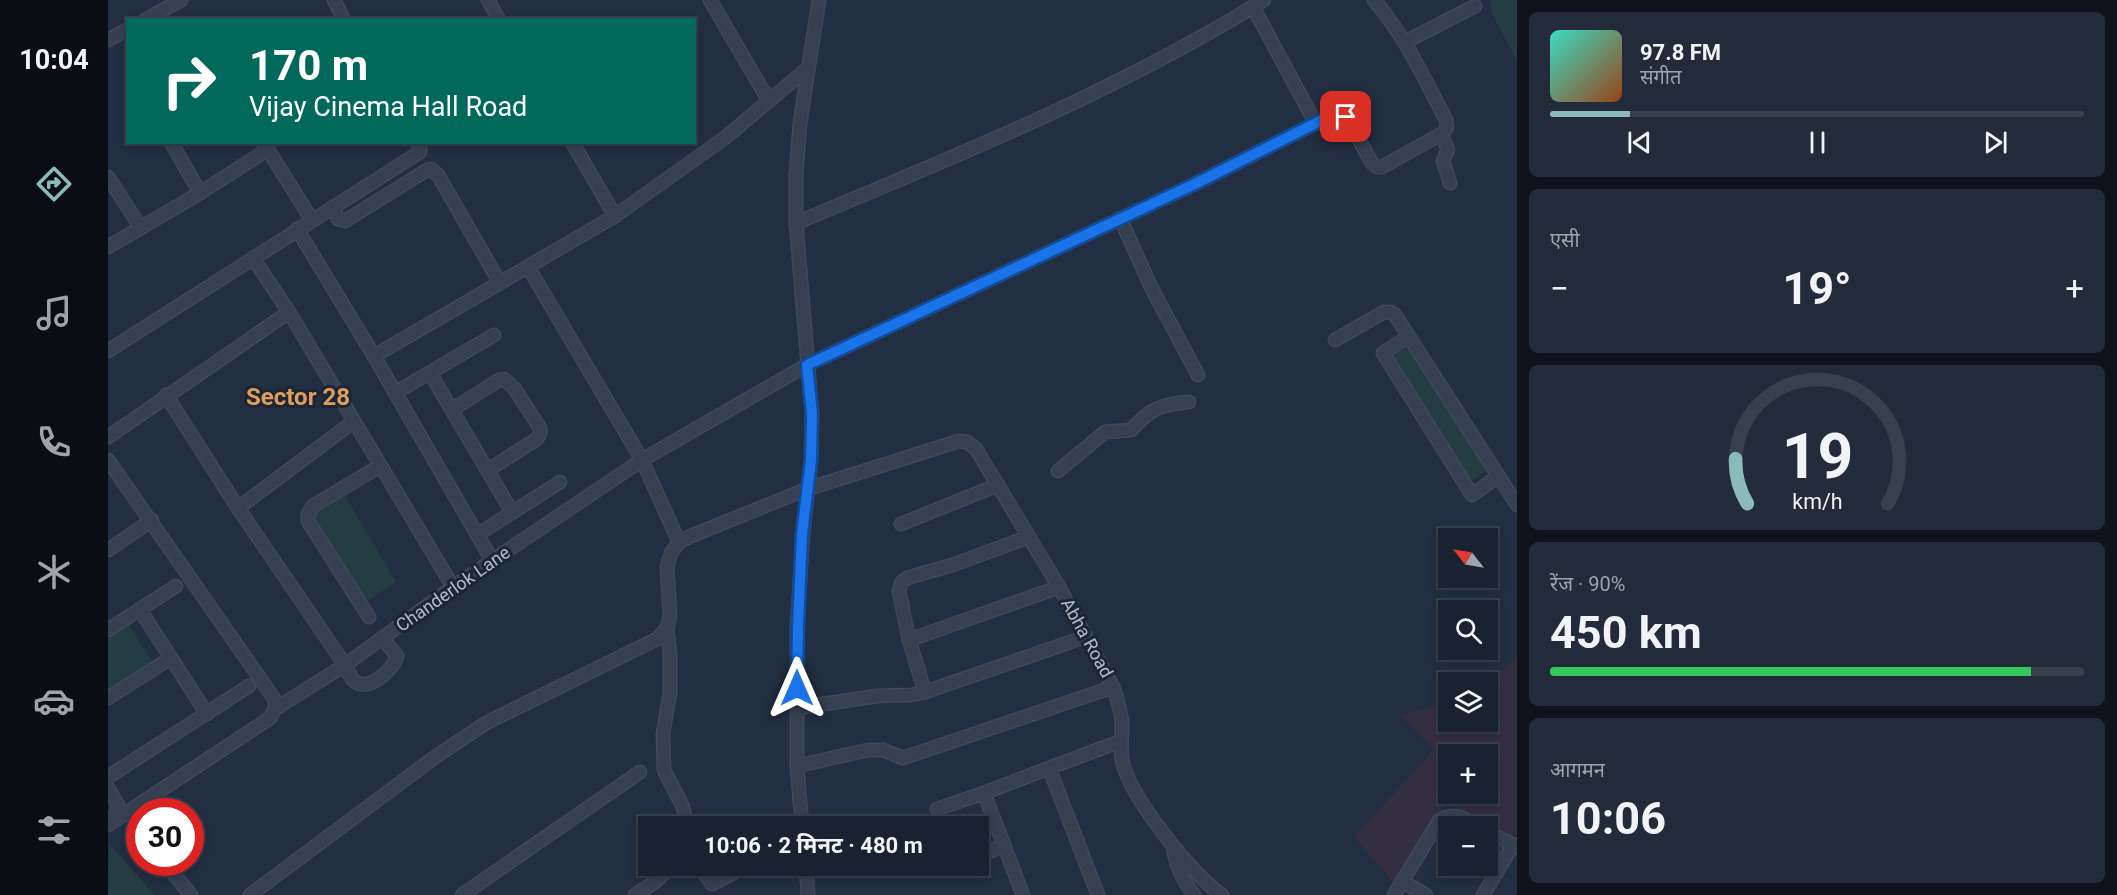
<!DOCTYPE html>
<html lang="hi">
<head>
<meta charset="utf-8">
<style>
  body { margin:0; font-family:Roboto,"Noto Sans Devanagari",sans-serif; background:#232a39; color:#f1f3f6; height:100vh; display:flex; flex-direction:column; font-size:22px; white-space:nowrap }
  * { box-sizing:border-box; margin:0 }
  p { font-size:20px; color:#9fa4ab }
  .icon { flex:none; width:33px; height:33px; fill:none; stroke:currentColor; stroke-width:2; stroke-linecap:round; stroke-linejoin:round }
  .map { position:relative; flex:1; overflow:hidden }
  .drawer { display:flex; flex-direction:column; gap:12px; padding:12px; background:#0e131b; width:600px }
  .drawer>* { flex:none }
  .hud { position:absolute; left:18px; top:18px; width:570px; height:126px; border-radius:0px; box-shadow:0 3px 9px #0003,0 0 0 2px #383f4d; background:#00695c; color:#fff; overflow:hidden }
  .needle { width:39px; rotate:301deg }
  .tools { position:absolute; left:1330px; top:528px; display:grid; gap:12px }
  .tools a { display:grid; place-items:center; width:60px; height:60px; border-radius:0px; background:#1a2231; box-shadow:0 3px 9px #0003,0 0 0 2px #383f4d; font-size:30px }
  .speed { position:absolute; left:18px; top:798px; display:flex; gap:12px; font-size:30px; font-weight:700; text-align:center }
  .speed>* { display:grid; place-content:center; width:78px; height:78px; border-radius:50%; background:#1a2231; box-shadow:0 3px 9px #0003,0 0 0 2px #383f4d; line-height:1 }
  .speed .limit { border:9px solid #d22; background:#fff; color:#111 }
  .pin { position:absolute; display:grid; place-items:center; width:51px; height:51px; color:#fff; margin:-26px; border-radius:12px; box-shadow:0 3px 9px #0006 }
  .me { position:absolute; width:66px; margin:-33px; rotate:0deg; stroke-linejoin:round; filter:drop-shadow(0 0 4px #0008) }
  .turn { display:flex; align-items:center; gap:21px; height:126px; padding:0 24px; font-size:27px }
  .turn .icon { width:78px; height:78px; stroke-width:2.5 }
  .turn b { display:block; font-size:42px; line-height:51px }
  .big { font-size:45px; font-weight:700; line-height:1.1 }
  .drawer .card { flex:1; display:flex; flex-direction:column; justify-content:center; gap:9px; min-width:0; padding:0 21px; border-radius:9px; background:#232a39 }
  .drawer .dial { align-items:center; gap:0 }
  .dial svg { height:156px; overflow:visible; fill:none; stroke:#383f4d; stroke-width:7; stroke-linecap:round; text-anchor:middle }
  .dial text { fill:#f1f3f6; stroke:none }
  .song { display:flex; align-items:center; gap:18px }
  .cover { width:72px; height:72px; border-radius:9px; background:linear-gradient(135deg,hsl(170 70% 55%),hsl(20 70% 35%)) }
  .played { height:6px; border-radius:3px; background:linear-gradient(90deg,#8bbbb9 15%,#383f4d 15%) }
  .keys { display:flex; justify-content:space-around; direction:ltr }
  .heat { display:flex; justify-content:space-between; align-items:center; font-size:33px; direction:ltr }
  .charge { height:9px; border-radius:4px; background:linear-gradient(90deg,#34c759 90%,#383f4d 0) }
  .trip { position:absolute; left:530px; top:816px; width:351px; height:60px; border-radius:0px; background:#1a2231; box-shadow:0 3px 9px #0003,0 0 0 2px #383f4d; font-weight:700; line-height:60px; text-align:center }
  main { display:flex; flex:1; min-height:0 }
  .tabs { display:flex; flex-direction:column; width:108px; justify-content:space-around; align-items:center; background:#0a0e14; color:#9fa4ab }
  .tabs .icon { width:42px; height:42px }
  .tabs .current { color:#8bbbb9 }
  .tabs b { font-size:27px; color:#f1f3f6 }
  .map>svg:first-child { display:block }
  .medical { fill:#332f41; fill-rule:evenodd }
  .green { fill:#243d42 }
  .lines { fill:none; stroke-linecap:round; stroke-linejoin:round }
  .minor-casing { stroke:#40495a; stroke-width:15 }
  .minor { stroke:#374051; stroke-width:12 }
  .route-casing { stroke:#114b97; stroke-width:15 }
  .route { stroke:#1a73e8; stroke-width:10 }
  .labels { text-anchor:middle; stroke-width:6; stroke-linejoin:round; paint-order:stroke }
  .street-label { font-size:18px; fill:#b3bbcc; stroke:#1c2536 }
  .district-label { font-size:24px; font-weight:bold; fill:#e09c5a; stroke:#1c2536 }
</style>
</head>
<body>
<main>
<nav class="tabs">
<b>10:04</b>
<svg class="icon current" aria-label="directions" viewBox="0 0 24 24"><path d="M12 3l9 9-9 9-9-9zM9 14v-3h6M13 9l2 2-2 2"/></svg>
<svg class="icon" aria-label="music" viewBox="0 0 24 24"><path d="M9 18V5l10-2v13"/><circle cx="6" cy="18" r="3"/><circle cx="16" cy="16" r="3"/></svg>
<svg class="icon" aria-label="phone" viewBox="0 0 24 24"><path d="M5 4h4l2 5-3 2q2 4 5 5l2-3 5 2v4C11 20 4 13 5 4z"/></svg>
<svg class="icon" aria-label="climate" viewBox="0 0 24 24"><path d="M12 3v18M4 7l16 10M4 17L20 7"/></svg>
<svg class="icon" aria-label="car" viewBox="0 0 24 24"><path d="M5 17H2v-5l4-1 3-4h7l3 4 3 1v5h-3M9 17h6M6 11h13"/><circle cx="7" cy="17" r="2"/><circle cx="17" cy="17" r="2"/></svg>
<svg class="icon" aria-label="filters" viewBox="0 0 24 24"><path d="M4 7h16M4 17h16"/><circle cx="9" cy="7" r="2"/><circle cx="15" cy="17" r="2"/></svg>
</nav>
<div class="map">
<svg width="1409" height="895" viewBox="0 0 1409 895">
  <rect width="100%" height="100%" fill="#222e41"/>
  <path class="medical" d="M1409,657v183l-71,-38 -49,84 -43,-49 80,-87 -34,-35 49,-13v20h39l-1,-40zM1341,754h39v40h-39z"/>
  <g class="green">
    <polygon points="1382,0 1409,0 1409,60 1384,14"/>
    <polygon points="1300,347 1380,470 1363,481 1284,357"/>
    <polygon points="237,496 288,582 259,601 204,515"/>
    <polygon points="20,624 44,662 0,691 0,637"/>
    <polygon points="1,843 46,895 0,895"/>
  </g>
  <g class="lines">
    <defs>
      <g id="minor">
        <polyline points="226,0 236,20"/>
        <polyline points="380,0 391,20"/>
        <polyline points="602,0 661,101"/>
        <polyline points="1145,7 1208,124"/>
        <polyline points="37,20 73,0"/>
        <polyline points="0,40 20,29"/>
        <polyline points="1297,42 1367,6"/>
        <polyline points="1333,135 1340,149 1335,161 1342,183"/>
        <polyline points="63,142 92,193"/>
        <polyline points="155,142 204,220"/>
        <polyline points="464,142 507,216"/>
        <polyline points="0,177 33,228"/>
        <polyline points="225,207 230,219 237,221 319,170 323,169 330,175 392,283"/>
        <polyline points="1012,218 1044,289 1090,375"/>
        <path d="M688,223c159,-66 321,-132 468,-223"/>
        <polyline points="189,229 266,356 385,562"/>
        <polyline points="0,247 92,193 159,150"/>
        <polyline points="145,258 181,312 345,587"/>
        <polyline points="420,267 534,460 571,542"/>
        <polyline points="1300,337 1275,353 1364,495 1389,477"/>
        <polyline points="1227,340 1276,312 1282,312 1287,315 1409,505"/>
        <polyline points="0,351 312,152 312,148 309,142"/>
        <polyline points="266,356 507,216 618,137 700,68"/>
        <polyline points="322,373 404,512"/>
        <polyline points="287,393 386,335"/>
        <path d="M58,395l72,113 107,157c4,7 6,17 15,19 14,3 34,-16 37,-28l-14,-17"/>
        <polyline points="345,409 391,380 396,379 406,388 432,428 432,434 429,439 380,470"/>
        <polyline points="0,437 181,312"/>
        <polyline points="0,460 167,700 167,709"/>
        <path d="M950,471l47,-39 26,-2c19,-21 30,-26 58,-28"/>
        <polyline points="130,508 245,422"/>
        <polyline points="793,524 890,485"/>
        <polyline points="369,535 452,482"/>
        <polyline points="0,550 44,520"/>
        <polyline points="261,617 200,521 200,514 205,506 272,466"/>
        <polyline points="0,630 68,586"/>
        <polyline points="801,640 791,591 793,583 799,578 844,565 921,537"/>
        <polyline points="63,658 99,714"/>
        <polyline points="817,692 801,640 951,587"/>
        <polyline points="0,698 63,658 32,610"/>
        <polyline points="689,708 689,626 695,534 703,460 704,414 688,223 688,174 692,123 711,0"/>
        <polyline points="689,766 760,750 775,750 795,758 1005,687"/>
        <polyline points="0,777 141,686"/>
        <polyline points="0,788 10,805 8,815 1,820"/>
        <polyline points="829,809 876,793"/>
        <path d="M0,825l162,-107 5,-9 70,-44 108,-78 189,-127 165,-95 390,-182 139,-70h6l4,4 26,46 5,4h5l61,-34 4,-6 -1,-7c-22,-42 -41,-84 -72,-120"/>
        <path d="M579,826l-4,-19 -19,-37 -1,-36 7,-42v-37l-3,-27 3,-12 -3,-49 4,-14 8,-11 12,-6 116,-47 152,-48 8,1 9,7 83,138 54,100c5,13 9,26 9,40 0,12 -2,25 1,37 9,35 69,111 99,131"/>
        <polyline points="694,826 689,766 689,708 769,696 803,695 817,692 977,637"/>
        <polyline points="1380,832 1409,847"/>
        <path d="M1065,847c3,19 9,32 21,48"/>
        <polyline points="870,857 896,845"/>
        <polyline points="56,862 83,895"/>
        <polyline points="591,866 604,884 638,866"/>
        <polyline points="698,866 700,895"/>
        <polyline points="1294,881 1318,895"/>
        <polyline points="142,895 327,757 378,723 549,639 559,628"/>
        <polyline points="354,895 532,772"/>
        <polyline points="527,895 544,884 565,866"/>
        <polyline points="915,895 876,793 941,768"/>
        <polyline points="990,895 941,768 1013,741"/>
        <path d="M1286,895l45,-74c15,-11 24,-2 39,5"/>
        <polyline points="1375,895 1405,845"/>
      </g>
    </defs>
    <use href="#minor" class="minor-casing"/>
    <use href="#minor" class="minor"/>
  </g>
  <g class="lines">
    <defs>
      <polyline id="route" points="689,688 690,626 694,534 703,460 704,414 699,365 1089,183 1228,113 1234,113 1238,117"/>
    </defs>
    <use href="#route" class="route-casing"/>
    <use href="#route" class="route"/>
  </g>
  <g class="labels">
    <g class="street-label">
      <text transform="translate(345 589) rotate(-35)" y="6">Chanderlok Lane</text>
      <text transform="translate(979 638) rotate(61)" y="6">Abha Road</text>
    </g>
    <g class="district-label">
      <text x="190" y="405">Sector 28</text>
    </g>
  </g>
</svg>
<div class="tools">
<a><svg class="needle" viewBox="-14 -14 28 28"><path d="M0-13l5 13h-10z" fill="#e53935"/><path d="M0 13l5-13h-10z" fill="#9fa4ab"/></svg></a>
<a><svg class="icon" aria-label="search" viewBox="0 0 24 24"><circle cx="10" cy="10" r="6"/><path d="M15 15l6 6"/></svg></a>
<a><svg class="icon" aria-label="layers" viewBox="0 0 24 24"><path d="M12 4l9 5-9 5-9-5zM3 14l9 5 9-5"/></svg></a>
<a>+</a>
<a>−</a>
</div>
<div class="speed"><div class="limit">30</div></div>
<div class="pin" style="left:1238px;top:117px;background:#d93025"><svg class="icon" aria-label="arrive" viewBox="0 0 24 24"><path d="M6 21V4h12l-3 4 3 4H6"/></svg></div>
<svg class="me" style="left:689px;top:688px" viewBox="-20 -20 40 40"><path d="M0-17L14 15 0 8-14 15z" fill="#1a73e8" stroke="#fff" stroke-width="4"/></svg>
<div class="trip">10:06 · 2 मिनट · 480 m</div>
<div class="hud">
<div class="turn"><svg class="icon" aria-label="right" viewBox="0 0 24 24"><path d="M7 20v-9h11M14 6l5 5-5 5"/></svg><div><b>170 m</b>Vijay Cinema Hall Road</div></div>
</div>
</div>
<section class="drawer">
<div class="card">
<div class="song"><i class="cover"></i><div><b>97.8 FM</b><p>संगीत</p></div></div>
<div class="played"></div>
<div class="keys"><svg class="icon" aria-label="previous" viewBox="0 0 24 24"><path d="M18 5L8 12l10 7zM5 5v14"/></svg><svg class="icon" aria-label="pause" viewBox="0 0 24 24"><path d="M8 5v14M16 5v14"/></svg><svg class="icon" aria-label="next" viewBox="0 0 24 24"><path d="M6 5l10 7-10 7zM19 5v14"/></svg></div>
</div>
<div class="card"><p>एसी</p>
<div class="heat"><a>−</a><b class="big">19°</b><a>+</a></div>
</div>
<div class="card dial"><svg viewBox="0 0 100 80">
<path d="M14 69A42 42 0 1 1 86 69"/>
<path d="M14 69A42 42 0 0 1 8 46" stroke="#8bbbb9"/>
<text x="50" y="56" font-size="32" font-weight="700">19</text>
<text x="50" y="72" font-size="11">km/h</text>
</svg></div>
<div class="card"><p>रेंज · 90%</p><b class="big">450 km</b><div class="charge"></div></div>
<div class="card"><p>आगमन</p><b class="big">10:06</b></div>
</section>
</main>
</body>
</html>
